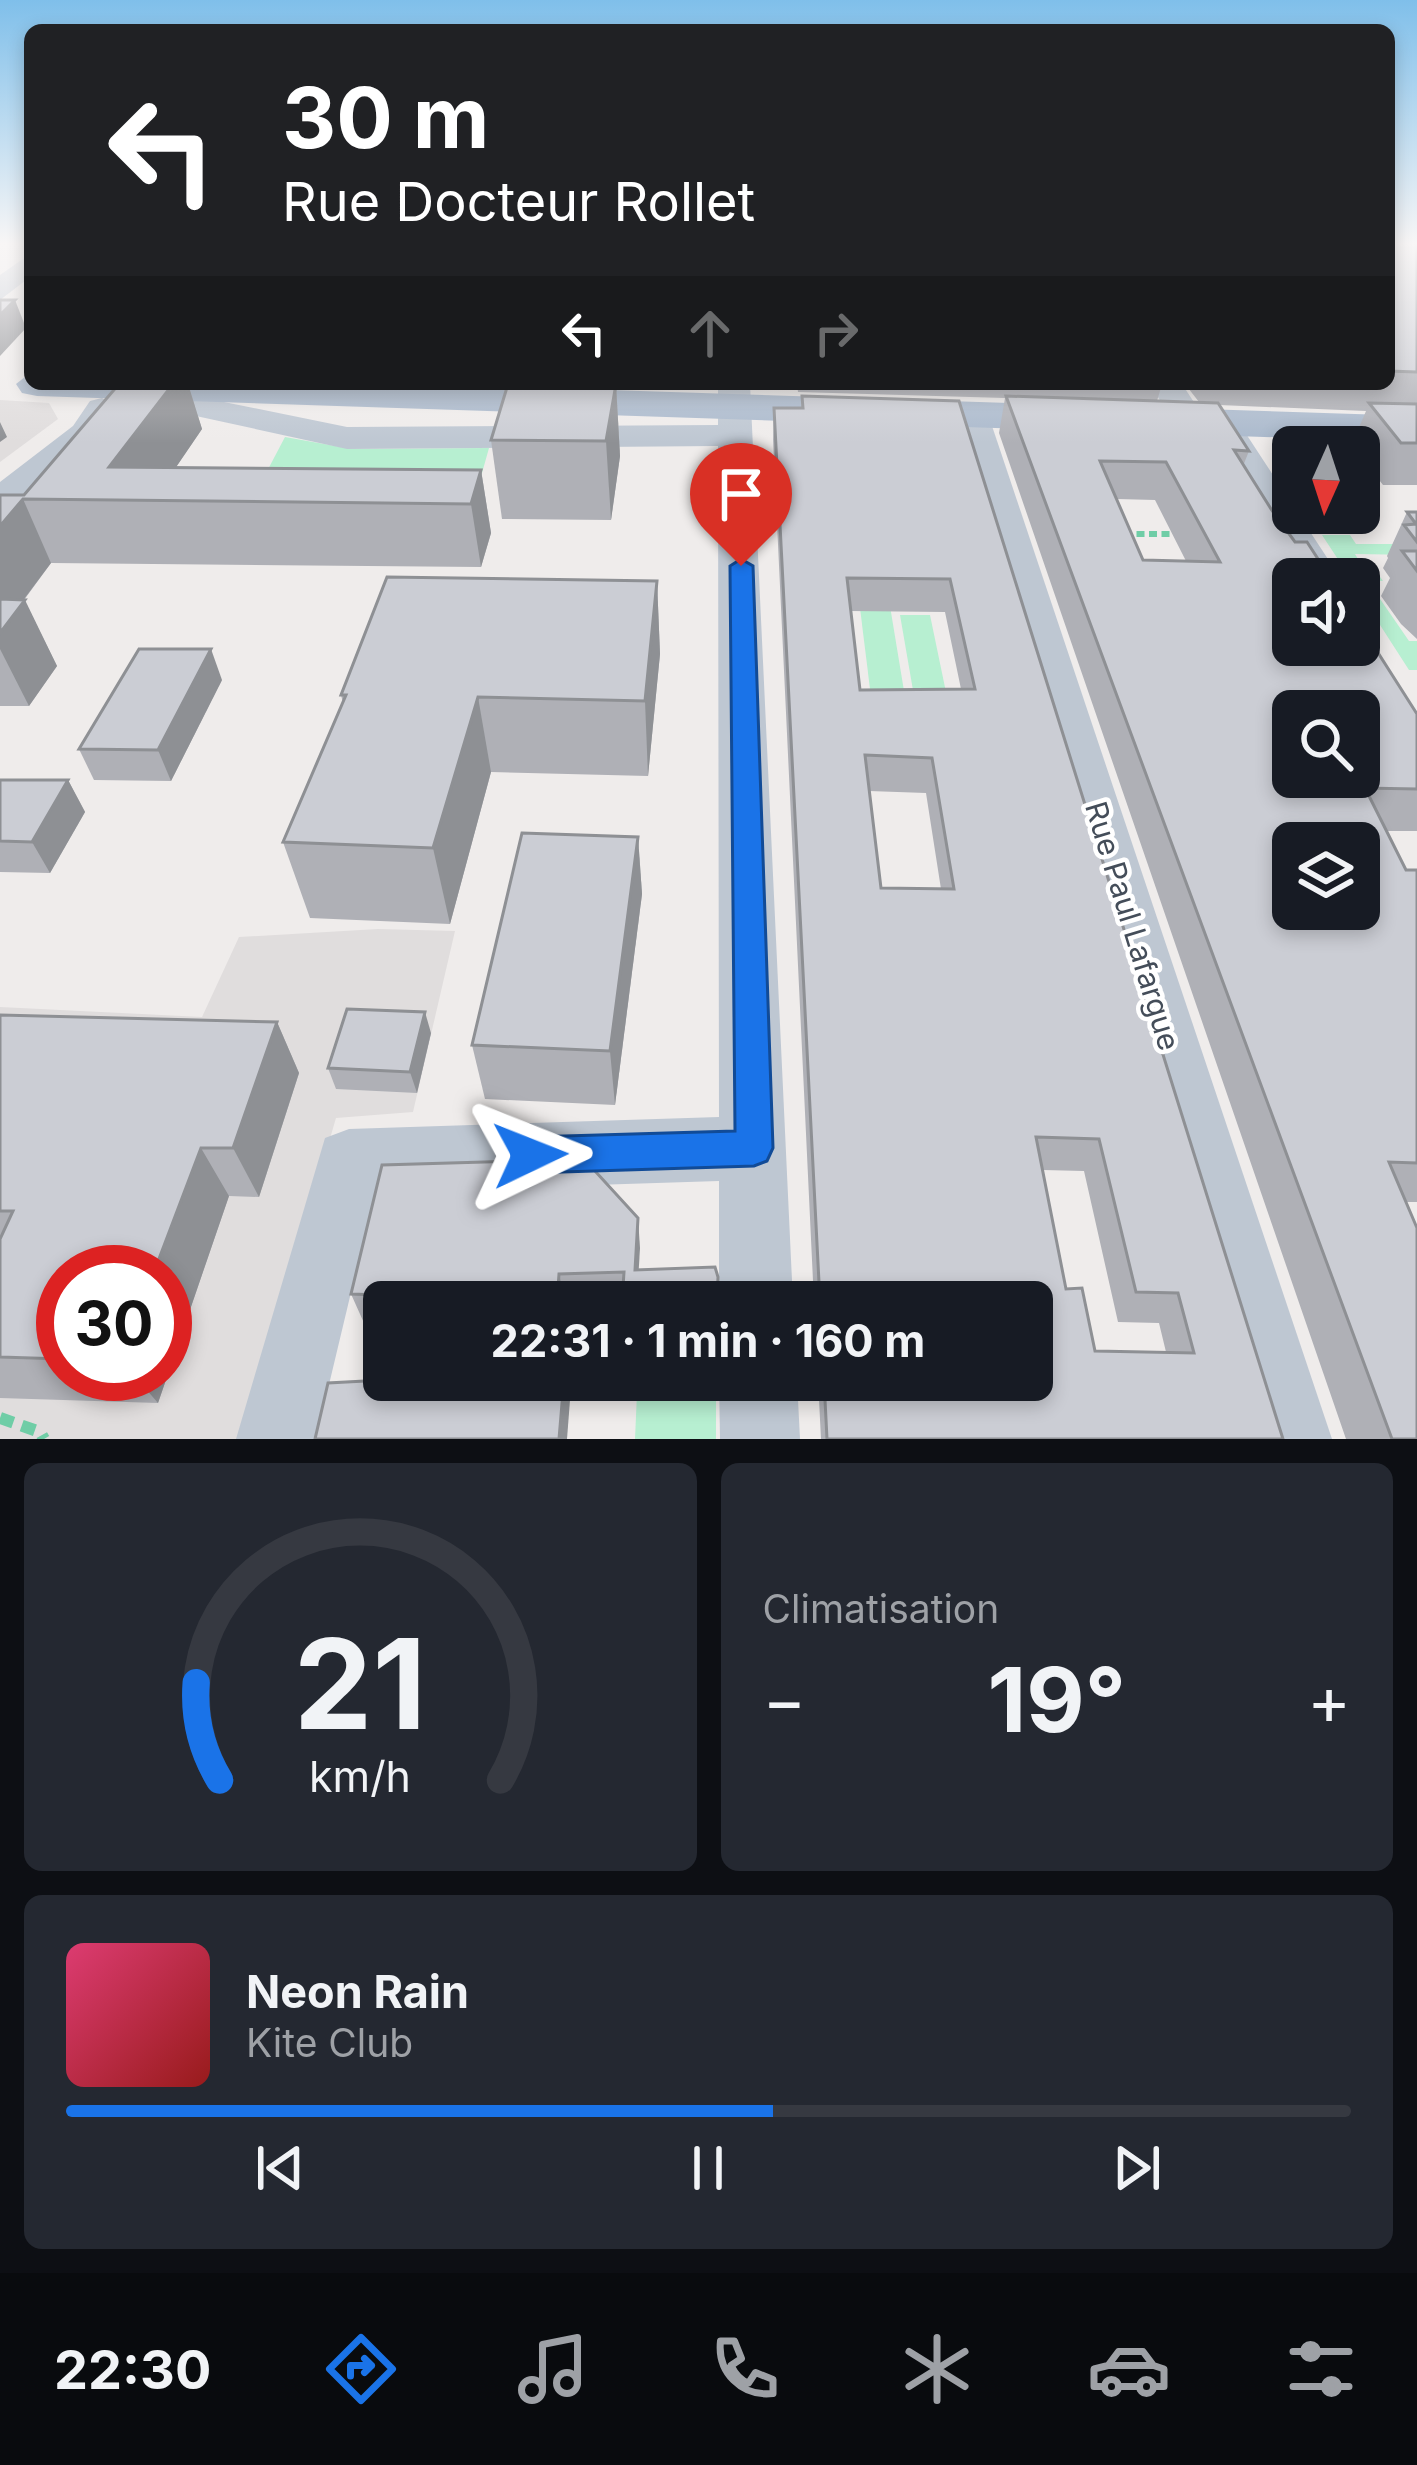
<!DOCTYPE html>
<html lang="fr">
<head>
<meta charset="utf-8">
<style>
  body { margin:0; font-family:Inter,sans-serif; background:#242831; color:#f1f3f6; height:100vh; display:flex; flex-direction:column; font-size:45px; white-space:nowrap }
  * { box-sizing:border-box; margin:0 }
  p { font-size:39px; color:#9ea1a6 }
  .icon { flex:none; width:66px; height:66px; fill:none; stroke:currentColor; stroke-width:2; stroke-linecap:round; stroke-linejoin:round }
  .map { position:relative; height:1439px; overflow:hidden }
  .panel { display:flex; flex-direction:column; gap:24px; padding:24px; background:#0d0f14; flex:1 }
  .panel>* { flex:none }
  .banner { position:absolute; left:24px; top:24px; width:1371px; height:366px; border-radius:18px; box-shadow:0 6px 18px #0003; background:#202124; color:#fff; overflow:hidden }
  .needle { width:78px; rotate:183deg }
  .controls { position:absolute; left:1272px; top:426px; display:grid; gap:24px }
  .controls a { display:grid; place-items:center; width:108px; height:108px; border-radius:18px; background:#171b24; box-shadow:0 6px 18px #0003; font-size:60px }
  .speed { position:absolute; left:36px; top:1245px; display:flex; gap:24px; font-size:60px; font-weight:700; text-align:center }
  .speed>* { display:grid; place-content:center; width:156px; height:156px; border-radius:50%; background:#171b24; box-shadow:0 6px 18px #0003; line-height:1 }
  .speed .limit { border:18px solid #d22; background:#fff; color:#111 }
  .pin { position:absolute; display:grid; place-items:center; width:102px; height:102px; color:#fff; margin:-123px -51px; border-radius:50% 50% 50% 0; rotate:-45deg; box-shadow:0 0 12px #0007 }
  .pin .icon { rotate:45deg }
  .me { position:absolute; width:132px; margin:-66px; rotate:88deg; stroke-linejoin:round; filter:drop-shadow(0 0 9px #0008) }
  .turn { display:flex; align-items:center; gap:42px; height:252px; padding:0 60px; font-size:54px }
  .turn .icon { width:156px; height:156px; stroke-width:2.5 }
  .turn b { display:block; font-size:84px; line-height:102px }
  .lanes { display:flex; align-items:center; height:114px; padding:0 60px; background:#0003; justify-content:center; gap:60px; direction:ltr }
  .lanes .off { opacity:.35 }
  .big { font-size:90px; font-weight:700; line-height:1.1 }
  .panel .card { flex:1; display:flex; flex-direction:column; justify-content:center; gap:18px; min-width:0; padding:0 42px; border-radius:18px; background:#242831 }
  .panel .dial { align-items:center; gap:0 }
  .dial svg { height:312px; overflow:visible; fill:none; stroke:#363941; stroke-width:7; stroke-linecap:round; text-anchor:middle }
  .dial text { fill:#f1f3f6; stroke:none }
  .song { display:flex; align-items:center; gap:36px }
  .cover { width:144px; height:144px; border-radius:18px; background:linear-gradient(135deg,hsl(340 70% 55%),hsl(0 70% 35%)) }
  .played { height:12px; border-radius:6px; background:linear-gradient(90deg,#1a73e8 55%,#363941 55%) }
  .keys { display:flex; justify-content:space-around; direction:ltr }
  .heat { display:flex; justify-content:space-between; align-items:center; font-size:66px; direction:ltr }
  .panel .tiles { flex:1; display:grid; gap:24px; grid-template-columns:1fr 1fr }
  .card:last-child { grid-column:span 2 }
  .trip { position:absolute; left:363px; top:1281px; width:690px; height:120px; border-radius:18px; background:#171b24; box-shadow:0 6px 18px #0003; font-weight:700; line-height:120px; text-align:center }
  .menu { display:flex; height:192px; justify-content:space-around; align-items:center; background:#090b0e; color:#9ea1a6 }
  .menu .icon { width:84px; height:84px }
  .menu .on { color:#1a73e8 }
  .menu b { font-size:54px; color:#f1f3f6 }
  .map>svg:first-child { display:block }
  .education { fill:#e0dddd; fill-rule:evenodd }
  .green { fill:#b7efd1 }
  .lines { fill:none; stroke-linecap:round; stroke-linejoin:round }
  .path-far1 { stroke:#6fcda6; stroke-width:6; stroke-dasharray:8 4.5; stroke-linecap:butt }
  .path { stroke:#6fcda6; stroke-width:12; stroke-dasharray:14 9; stroke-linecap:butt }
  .minor { fill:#bec7d2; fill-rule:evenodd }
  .major { fill:#aab9cc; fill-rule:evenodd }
  .wall { fill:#afb0b6; fill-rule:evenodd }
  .shaded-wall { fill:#8e9094 }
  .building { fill:#cbcdd4; stroke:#8e9094; stroke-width:3; fill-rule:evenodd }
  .route { fill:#1a73e8; stroke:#114b97; stroke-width:3 }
  .labels { text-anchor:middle; stroke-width:9; stroke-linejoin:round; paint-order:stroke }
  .street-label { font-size:30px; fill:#444d59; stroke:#fff }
</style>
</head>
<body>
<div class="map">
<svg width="1417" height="1439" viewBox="0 0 1417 1439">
  <rect width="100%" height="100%" fill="#efeceb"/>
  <g class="education">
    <polygon points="0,400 49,403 58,419 0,462"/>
    <path d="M378,929l77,2 -42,181 -77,6 -94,321h-242v-432l202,10 37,-80zM63,1272h102v102h-102z"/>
  </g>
  <g class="green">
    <polygon points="285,437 352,449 489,448 470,516 244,515"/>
    <polygon points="1322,535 1350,535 1356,544 1417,544 1417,555 1355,554 1364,569 1375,570 1383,581 1351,579"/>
    <polygon points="1378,596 1409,641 1417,641 1417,670 1409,670 1362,597"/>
    <polygon points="859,600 889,600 905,697 871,697"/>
    <polygon points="900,615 930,615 953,726 919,725"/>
    <polygon points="637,1393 716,1393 716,1439 635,1439"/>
  </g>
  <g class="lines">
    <polyline class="path-far1" points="1124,534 1172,534"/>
    <polyline class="path" points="0,1418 40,1432 44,1439"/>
    <g class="minor">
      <polygon points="30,254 30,277 0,300 0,275"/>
      <polygon points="203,384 228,384 233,390 224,402 347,427 718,425 718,384 750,384 793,1302 719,1302 719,1181 375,1192 316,1439 236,1439 325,1138 349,1129 719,1117 718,446 347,449 196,416 188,403"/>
      <polygon points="1150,384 1182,384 1205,419 1221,411 1233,414 1341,579 1299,579 1204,422 1188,430 1176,427"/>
      <polygon points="102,398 119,408 97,440 13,508 0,511 0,482 73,426 90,401"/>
      <polygon points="971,404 988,414 1332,1439 1252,1439 954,414"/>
      <polygon points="719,1380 797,1380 800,1439 720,1439"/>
    </g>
    <polygon class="major" points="30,373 30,384 421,384 1417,416 1417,442 37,396 22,393 16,384"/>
  </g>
  <g class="wall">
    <path d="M1389,242h28v243h-34l-24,-31v-7h-5l-2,-3 14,-33 -146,-6 29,46 -6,15 28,43 146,205v117h-31l20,39h11v332h-11l11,237h-71l-347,-1006 6,-35 -207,-6 -1,-8h365l-5,17 42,1 -14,-18h204zM1117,499l38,1 31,61 -43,-1z"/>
    <polygon points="119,384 188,384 202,429 176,467 481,470 491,533 481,567 51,563 24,600 57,666 29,706 0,706 0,495 24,495"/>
    <polygon points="616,384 620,456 611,520 502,519 491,440"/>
    <path d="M802,396l157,5 324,1038h-462l-3,-59h214v-78h-218l-41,-863 1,-31h27zM850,611l95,1 16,77 -101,1zM869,791l57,2 15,96 -60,-1zM1043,1170l41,1 34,151 41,1 7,29 -71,-1 -29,-62z"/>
    <polygon points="1407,512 1417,512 1417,639 1401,624 1381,596 1390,578 1383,568 1388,558 1387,556"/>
    <polygon points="657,581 660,654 648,776 491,772 450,924 310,918 283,842 343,703 341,695"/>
    <polygon points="222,680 171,781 94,780 79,749"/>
    <polygon points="0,780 68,780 85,812 50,873 0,872"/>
    <polygon points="638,837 642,894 615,1105 485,1099 472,1045"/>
    <path d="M0,1015l277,7 22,51 -40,124 -30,-1 -71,207 -158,-5zM63,1272l102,102h-102z"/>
    <polygon points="431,1033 417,1093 336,1089 328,1068"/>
    <polygon points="640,1248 622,1301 384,1302 384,1323 364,1323 351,1294"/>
    <polygon points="620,1380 715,1380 715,1393 622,1392"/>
  </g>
  <g class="shaded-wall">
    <polygon points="15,300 26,328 0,356 0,315"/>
    <polygon points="173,384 188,384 202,429 153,501 109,467"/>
    <polygon points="616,384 620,456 611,520 606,441"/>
    <polygon points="0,422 7,437 0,442"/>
    <polygon points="481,470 491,533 481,567 471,504"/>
    <polygon points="23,499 51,563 0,631 0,526"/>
    <polygon points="657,581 660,654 648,776 645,701"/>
    <polygon points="25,600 57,666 29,706 0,649 0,633"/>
    <polygon points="211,649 222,680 171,781 158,750"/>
    <polygon points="478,697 491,772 450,924 433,848"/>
    <polygon points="68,780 85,812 50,873 32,842"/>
    <polygon points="638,837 642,894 615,1105 610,1051"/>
    <polygon points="425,1012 431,1033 417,1093 410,1072"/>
    <polygon points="277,1022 299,1073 259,1197 233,1148"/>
    <polygon points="201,1148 229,1196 158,1403 133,1374 165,1374 165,1272 154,1272"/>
    <polygon points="638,1218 640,1248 637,1299 635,1270"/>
    <polygon points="559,1274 565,1302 557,1302"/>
    <polygon points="564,1380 566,1380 570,1400 567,1439 559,1439"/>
  </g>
  <g class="building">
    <polygon points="1389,242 1417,242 1417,372 1389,371"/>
    <polygon points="0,300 15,300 0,315"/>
    <polygon points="119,384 173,384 109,467 481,470 471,504 23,499 0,526 0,495 24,495"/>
    <polygon points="508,384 616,384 606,441 491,440"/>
    <path d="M802,396l157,5 324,1038h-456l-3,-59h208v-78h-212l-46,-894h29zM847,578l103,1 25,110 -115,1zM865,755l67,3 22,131 -73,-1zM1036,1137l63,2 37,153 42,1 16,60 -99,-2 -13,-63 -16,1z"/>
    <path d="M1006,396l212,7 31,48 -15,-1 37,59 24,33h12l24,37h-38v66h66v-22l58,91v75l-52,-1 41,82h11v293l-28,-1 28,66v211h-25zM1100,461l66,1 54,100 -77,-2zM1293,711h66v66h-66zM1293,843h66v66h-66z"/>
    <polygon points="1369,403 1417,404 1417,443 1401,443"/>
    <polygon points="1407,512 1417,512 1417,542 1404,525 1416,524"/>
    <polygon points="1402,551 1417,551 1417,571"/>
    <polygon points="387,577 657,581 645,701 478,697 433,848 283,842 346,695 341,695"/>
    <polygon points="0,599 25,600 0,633"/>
    <polygon points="139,649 211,649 158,750 79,749"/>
    <polygon points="0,780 68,780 32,842 0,841"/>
    <polygon points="522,833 638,837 610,1051 472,1045"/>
    <polygon points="347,1009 425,1012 410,1072 328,1068"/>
    <polygon points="0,1015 277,1022 233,1148 201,1148 154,1272 63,1272 63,1359 0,1357 0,1239 13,1211 0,1211"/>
    <polygon points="584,1159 638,1218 635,1270 715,1267 718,1277 717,1302 622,1302 624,1272 559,1274 557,1302 409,1302 410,1296 351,1294 382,1165"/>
    <polygon points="384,1380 564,1380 559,1439 315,1439 328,1383"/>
  </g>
  <linearGradient id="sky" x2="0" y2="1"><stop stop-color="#7fbfea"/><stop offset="0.55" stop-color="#f8f6f6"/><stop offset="1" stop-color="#f8f6f6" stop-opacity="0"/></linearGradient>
  <rect width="1417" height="443" fill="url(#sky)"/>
  <polygon class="route" points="741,559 753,566 773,1148 767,1161 754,1166 530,1173 516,1168 511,1155 516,1142 530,1137 735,1131 730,566"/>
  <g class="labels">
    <g class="street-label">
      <text transform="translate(1132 926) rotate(73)" y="10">Rue Paul Lafargue</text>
    </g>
  </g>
</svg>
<div class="controls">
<a><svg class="needle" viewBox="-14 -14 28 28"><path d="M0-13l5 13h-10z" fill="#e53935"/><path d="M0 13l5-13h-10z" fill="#9ea1a6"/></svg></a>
<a><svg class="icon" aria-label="sound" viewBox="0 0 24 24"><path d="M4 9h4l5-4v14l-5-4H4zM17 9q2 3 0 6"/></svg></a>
<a><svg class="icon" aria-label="search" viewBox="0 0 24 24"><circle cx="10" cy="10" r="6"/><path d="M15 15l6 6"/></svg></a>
<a><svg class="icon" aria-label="layers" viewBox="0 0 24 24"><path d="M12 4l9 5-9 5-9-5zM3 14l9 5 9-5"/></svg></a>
</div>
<div class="speed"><div class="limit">30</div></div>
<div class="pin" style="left:741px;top:566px;background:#d93025"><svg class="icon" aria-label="arrive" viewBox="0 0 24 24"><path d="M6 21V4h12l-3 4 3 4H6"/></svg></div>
<svg class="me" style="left:530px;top:1155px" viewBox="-20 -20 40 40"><path d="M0-17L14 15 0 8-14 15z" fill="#1a73e8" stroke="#fff" stroke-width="4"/></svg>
<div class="trip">22:31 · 1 min · 160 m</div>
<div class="banner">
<div class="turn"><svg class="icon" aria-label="left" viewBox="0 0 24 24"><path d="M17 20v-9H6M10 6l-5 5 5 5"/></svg><div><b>30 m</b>Rue Docteur Rollet</div></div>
<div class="lanes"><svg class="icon" aria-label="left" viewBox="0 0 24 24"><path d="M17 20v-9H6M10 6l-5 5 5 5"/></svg><svg class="icon off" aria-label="ahead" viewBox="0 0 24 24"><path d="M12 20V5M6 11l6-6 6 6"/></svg><svg class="icon off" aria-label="right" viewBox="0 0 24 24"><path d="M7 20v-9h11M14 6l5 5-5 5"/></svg></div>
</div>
</div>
<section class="panel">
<div class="tiles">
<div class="card dial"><svg viewBox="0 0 100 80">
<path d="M14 69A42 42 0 1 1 86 69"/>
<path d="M14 69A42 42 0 0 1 8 44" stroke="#1a73e8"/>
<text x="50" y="56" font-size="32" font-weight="700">21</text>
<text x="50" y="72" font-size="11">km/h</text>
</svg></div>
<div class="card"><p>Climatisation</p>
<div class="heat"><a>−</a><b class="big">19°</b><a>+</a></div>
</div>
<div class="card">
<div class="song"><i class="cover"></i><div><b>Neon Rain</b><p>Kite Club</p></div></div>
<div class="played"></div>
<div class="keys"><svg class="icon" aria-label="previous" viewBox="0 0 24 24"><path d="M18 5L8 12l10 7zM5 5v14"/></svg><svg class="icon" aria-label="pause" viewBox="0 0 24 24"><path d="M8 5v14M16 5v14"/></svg><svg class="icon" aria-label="next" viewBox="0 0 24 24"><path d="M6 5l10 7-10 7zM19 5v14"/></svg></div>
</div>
</div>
</section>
<nav class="menu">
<b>22:30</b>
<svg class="icon on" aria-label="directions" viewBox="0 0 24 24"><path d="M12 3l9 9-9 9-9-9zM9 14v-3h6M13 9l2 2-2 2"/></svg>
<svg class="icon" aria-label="music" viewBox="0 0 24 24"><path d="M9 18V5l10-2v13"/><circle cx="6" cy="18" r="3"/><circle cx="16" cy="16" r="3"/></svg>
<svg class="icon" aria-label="phone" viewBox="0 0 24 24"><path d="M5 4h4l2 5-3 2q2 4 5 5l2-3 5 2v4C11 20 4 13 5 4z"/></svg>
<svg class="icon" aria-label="climate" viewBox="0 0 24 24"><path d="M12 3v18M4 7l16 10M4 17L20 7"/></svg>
<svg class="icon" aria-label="car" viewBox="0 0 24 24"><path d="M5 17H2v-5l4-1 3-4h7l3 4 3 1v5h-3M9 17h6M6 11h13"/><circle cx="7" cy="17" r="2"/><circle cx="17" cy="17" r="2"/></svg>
<svg class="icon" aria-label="filters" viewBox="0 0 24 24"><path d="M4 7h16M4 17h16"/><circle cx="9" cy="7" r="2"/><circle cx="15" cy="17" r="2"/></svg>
</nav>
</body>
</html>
